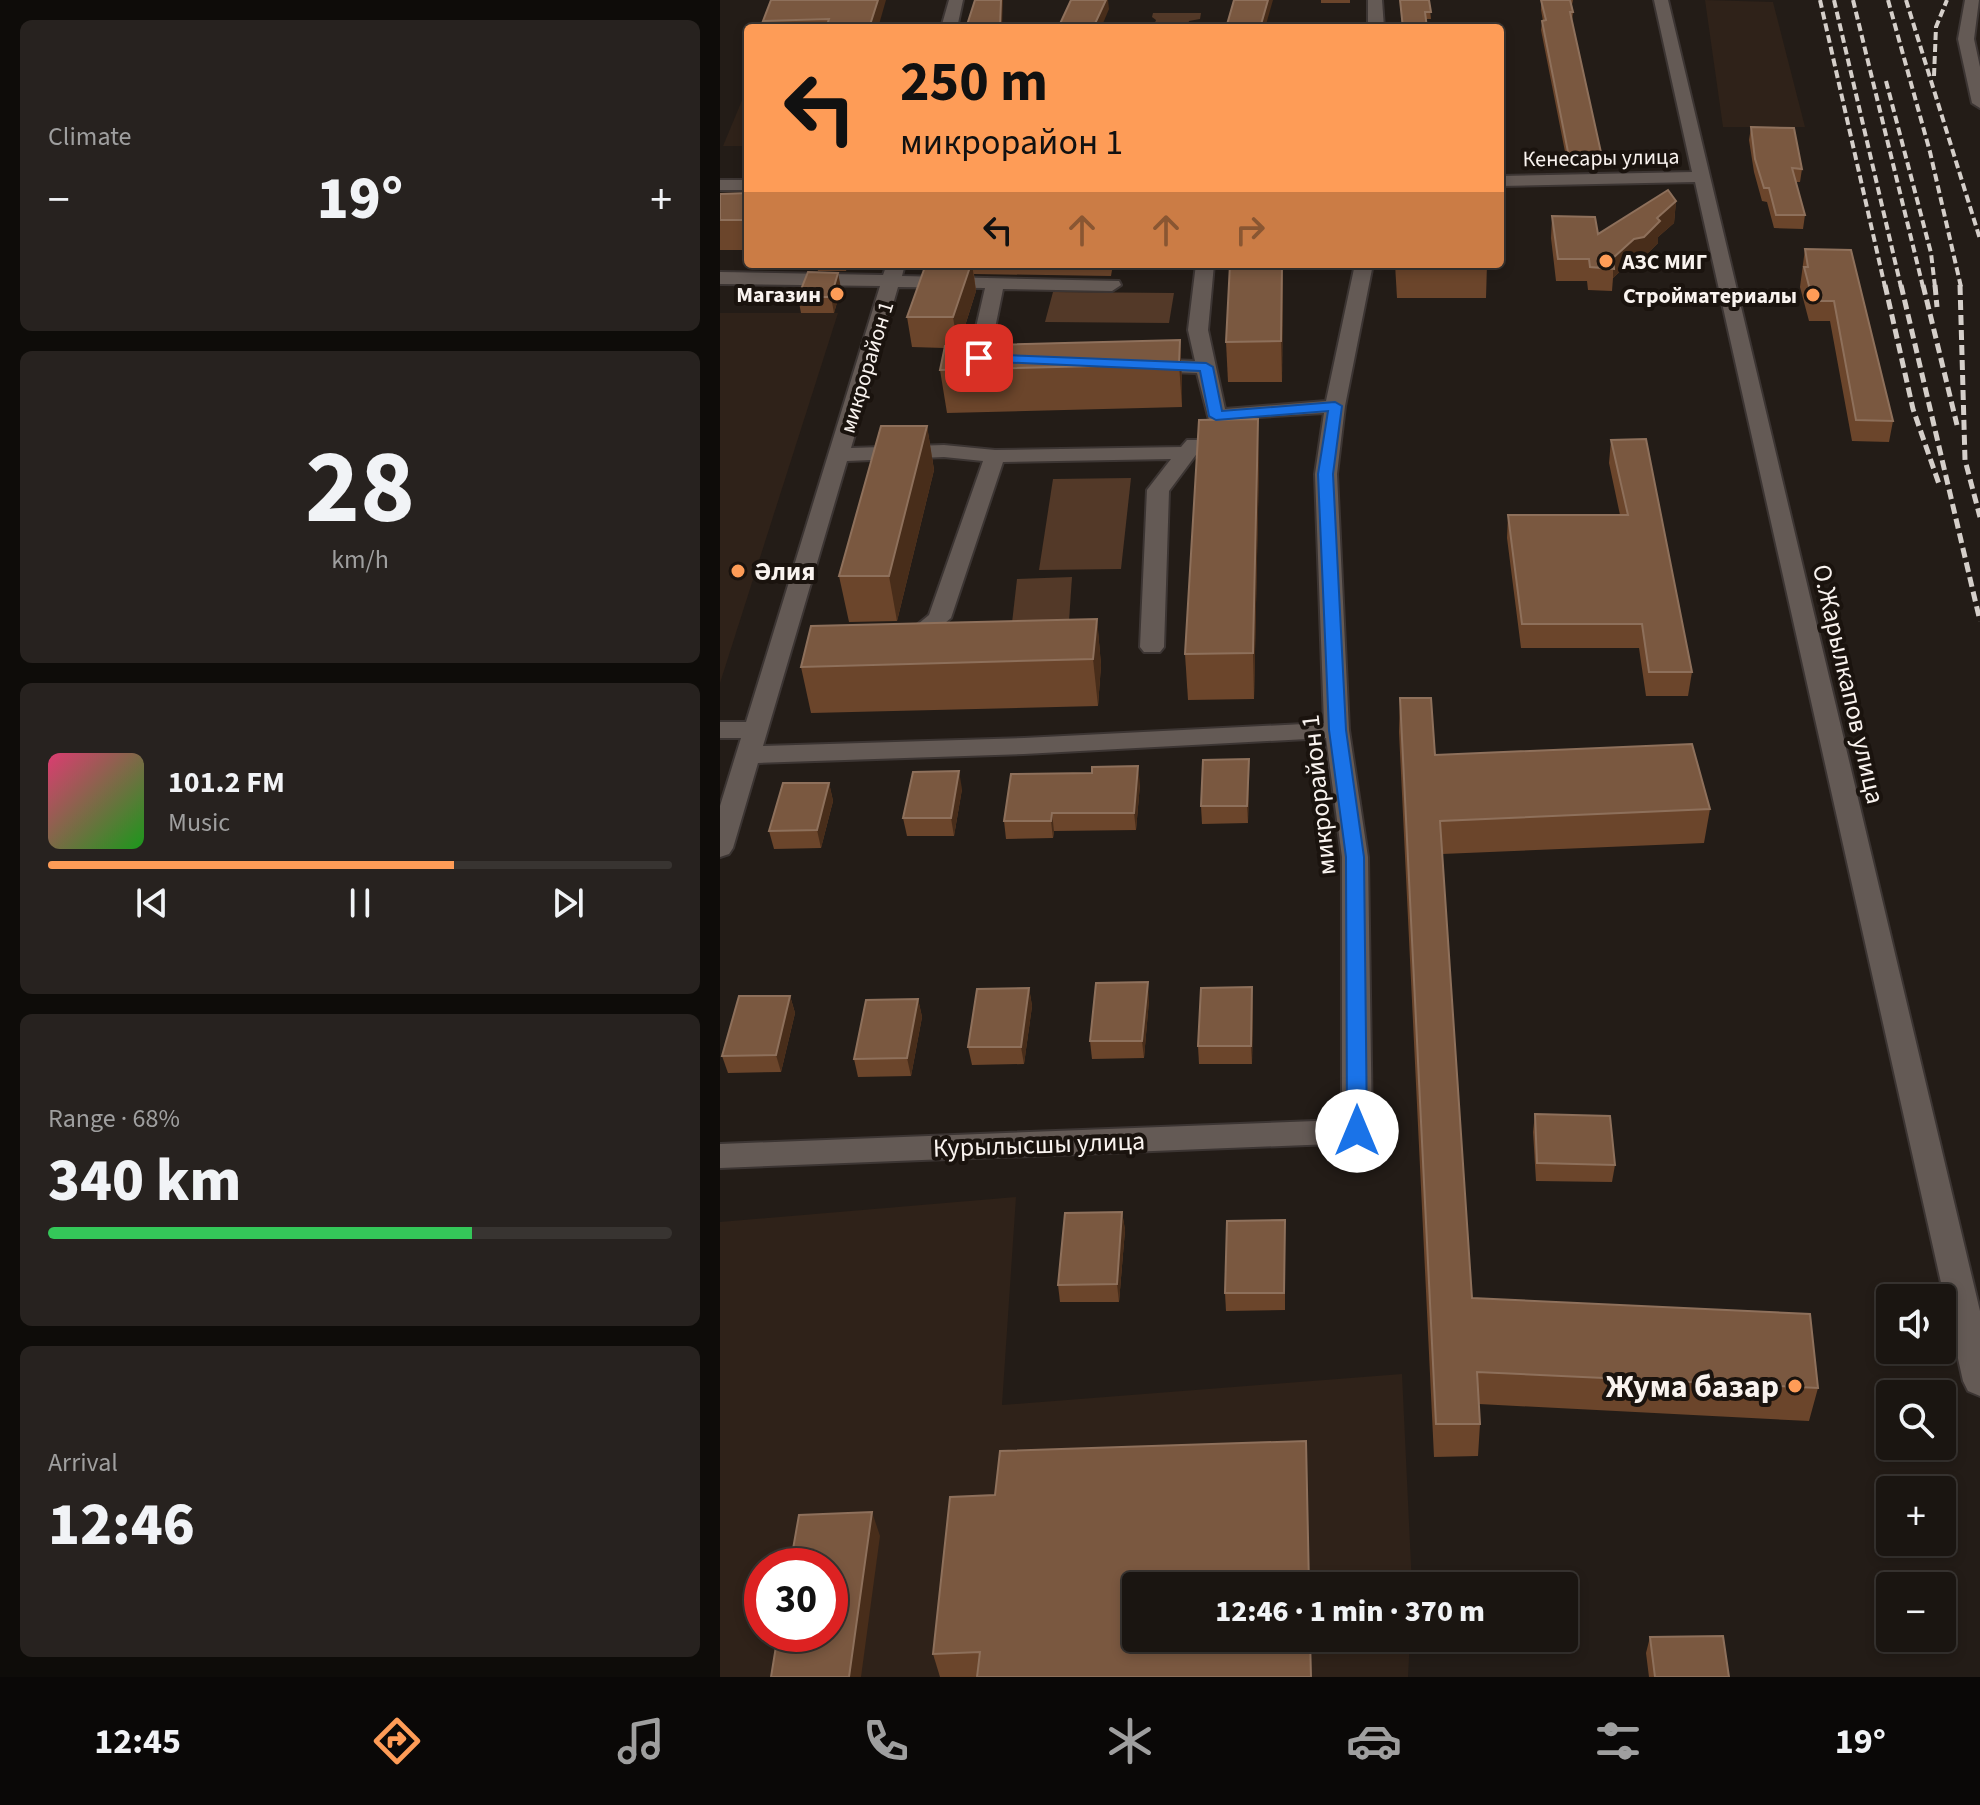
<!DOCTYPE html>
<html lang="en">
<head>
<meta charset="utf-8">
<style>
  body { margin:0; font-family:"Source Sans 3",sans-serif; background:#27221f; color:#f1f3f6; height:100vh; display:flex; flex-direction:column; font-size:30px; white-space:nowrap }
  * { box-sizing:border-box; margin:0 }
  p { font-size:26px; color:#9f9f9f }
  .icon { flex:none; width:44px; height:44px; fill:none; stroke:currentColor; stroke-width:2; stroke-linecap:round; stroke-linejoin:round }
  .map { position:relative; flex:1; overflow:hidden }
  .drawer { display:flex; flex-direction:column; gap:20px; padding:20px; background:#0e0c09; width:720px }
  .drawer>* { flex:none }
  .banner { position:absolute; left:24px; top:24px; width:760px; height:244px; border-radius:8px; box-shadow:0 4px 12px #0003,0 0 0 2px #383431; background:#fe9c57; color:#111; overflow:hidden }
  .fabs { position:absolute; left:1156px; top:1284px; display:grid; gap:16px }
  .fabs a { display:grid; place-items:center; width:80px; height:80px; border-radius:8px; background:#1a1511; box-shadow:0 4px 12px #0003,0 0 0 2px #383431; font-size:40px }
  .speed { position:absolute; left:24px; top:1548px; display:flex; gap:16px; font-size:40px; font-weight:700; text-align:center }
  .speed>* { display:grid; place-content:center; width:104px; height:104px; border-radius:50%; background:#1a1511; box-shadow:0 4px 12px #0003,0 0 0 2px #383431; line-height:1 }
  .speed .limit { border:12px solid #d22; background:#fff; color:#111 }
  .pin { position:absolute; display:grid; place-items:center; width:68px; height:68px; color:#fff; margin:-34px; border-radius:16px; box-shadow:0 4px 12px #0006 }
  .me { position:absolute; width:88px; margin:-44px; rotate:0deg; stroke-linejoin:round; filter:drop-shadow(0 0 6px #0008) }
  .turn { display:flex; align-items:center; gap:28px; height:168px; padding:0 24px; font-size:36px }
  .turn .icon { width:104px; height:104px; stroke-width:2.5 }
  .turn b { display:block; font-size:56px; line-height:68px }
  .lanes { display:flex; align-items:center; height:76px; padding:0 24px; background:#0003; justify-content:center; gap:40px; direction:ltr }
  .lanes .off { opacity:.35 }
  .big { font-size:60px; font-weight:800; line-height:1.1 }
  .drawer .widget { flex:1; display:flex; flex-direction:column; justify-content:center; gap:12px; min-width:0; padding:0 28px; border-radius:12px; background:#27221f }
  .drawer .dial { align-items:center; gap:0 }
  .dial b { font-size:104px; line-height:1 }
  .song { display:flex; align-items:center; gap:24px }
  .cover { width:96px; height:96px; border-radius:12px; background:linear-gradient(135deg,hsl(340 70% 55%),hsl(120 70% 35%)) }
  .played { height:8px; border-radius:4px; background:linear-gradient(90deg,#fe9c57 65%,#383431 65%) }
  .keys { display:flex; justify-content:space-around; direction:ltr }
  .heat { display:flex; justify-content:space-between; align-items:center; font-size:44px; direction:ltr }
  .charge { height:12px; border-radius:6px; background:linear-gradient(90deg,#34c759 68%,#383431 0) }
  .trip { position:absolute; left:402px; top:1572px; width:456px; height:80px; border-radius:8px; background:#1a1511; box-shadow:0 4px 12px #0003,0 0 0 2px #383431; font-weight:800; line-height:80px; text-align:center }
  .tab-bar { display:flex; height:128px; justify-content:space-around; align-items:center; background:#0a0807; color:#9f9f9f }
  .tab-bar .icon { width:56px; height:56px }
  .tab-bar .current { color:#fe9c57 }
  .tab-bar b { font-size:36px; color:#f1f3f6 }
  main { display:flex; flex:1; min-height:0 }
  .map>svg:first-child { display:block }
  .built { fill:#2f2219; fill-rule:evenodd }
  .green { fill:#533928 }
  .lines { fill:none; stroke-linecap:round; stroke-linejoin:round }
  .street-casing { stroke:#3c3533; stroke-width:4 }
  .street { fill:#645a55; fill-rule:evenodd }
  .rail-far1 { stroke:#d5cfca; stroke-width:4; stroke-dasharray:8 4; stroke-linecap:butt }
  .rail { stroke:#d5cfca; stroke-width:5; stroke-dasharray:10 5; stroke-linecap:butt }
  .wall { fill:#6b452b }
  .shaded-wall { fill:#482d1a }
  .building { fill:#7a5840; stroke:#8e705b; stroke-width:2 }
  .route { fill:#1a73e8; stroke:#114b97; stroke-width:2 }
  .poi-dot { fill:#fe9c57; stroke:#1a130e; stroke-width:3 }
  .labels { text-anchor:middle; stroke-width:8; stroke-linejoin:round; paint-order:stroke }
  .far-street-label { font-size:22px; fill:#f9f3ef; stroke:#1a130e }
  .far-poi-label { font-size:22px; font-weight:bold; fill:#f9f3ef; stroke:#1a130e; text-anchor:end }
  .poi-label { font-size:26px; font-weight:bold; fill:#f9f3ef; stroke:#1a130e; text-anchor:start }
  .street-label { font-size:26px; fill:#f9f3ef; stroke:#1a130e }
  .near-poi-label { font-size:32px; font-weight:bold; fill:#f9f3ef; stroke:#1a130e; text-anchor:end }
</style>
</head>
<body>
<main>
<section class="drawer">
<div class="widget"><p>Climate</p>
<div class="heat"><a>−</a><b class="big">19°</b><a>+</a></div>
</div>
<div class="widget dial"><b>28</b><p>km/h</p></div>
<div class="widget">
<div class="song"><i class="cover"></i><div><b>101.2 FM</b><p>Music</p></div></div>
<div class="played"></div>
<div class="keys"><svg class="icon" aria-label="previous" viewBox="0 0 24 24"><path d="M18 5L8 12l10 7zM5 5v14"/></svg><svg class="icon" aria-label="pause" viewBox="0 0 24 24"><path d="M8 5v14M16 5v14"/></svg><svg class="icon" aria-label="next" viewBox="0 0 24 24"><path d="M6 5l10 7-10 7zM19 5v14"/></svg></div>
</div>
<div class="widget"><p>Range · 68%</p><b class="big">340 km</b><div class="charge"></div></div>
<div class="widget"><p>Arrival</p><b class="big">12:46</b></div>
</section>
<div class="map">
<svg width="1260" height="1677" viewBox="0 0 1260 1677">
  <rect width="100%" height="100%" fill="#231c17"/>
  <g class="built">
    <polygon points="985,0 1053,2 1085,127 1003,127"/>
    <polygon points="28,86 28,146 3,146"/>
    <polygon points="0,313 118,313 0,683"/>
    <path d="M296,1197l-14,208 400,-31 10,212h-276v52h274l-2,39h-688v-455zM42,1566h68v68h-68z"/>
  </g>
  <g class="green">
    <polygon points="433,13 481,13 480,19 469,21 467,28 433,28 436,20 432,17"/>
    <polygon points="333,292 454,293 449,323 325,322"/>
    <polygon points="411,478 401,569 319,570 333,479"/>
    <polygon points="352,577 349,621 292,623 297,579"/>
  </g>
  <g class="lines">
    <defs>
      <g id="street">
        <polygon points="229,0 243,0 237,28 221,28"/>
        <polygon points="648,0 662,0 664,28 648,28"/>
        <polygon points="934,0 948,0 1260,1311 1260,1396 1248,1391 1243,1381 975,182 780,186 780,176 972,172"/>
        <polygon points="1245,0 1259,0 1254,39 1260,67 1260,108 1252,103 1238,39"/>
        <rect x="0" y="180" width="28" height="10"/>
        <path d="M167,264h18l-3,12 217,5 2,4 -9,6 -109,-2 -13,64 16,2 3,4c-9,9 -31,8 -40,-1l16,-70 -87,-1 -47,161 93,-3 51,5 186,-3 6,-7h14l3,4 -35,47 -5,156 -4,5h-16l-4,-5 7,-157 24,-31 -168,3 -52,156 -36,30h-16l-4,-5 34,-28 54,-154 -39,-4 -97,4 -84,285 261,-8 300,-15 -9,-249 9,-61 -115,7 -12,-47 -51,-2 -10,-6 10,-6 49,2 -7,-31 8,-66h18l-6,66 17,79 101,-8 29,-137h18l-28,142 -8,68 12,256 19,127 4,274 -4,8 -11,4 -637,25v-24l622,-24v-263l-16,-119 -302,16 -266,9 -25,85 -4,6 -9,3v-51l21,-68h-21v-16h26l134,-436 -160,-2v-12l163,3z"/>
      </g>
    </defs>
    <use href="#street" class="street-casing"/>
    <use href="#street" class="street"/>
    <g class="rail-far1">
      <polyline points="1100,0 1165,287"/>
      <polyline points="1114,0 1181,287"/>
      <polyline points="1133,0 1203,287"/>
      <polyline points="1168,0 1210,152 1241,287"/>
      <polyline points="1186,0 1260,239"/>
      <polyline points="1214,76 1216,27 1227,0"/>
      <polyline points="1166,81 1211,253 1215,287"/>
    </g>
    <g class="rail">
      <polyline points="1165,285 1193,409 1219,484"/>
      <polyline points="1181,285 1260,621"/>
      <polyline points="1203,285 1237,425"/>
      <polyline points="1215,285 1217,307"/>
      <polyline points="1240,285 1245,460 1260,517"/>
    </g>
  </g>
  <g class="wall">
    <polygon points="51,0 158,28 44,28 43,21"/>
    <rect x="601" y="0" width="29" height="3"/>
    <polygon points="680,0 709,0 711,19 706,19 707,28 682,28"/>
    <polygon points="821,0 853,0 852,5 853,12 852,21 882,157 881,167 848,167 821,30 822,21 823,21 821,10"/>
    <polygon points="1031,127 1082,169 1080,182 1076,182 1085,215 1083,229 1054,228 1047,202 1042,201 1034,172 1029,140"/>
    <polygon points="28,193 28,250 0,250 0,194"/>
    <polygon points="956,201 954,223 938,237 938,243 922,259 911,261 893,278 892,291 868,290 867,281 836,281 831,238 832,216 878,234"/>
    <polygon points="1085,249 1131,250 1173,421 1169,442 1132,441 1110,321 1089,321 1080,287"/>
    <polygon points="96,264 128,264 126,271 98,271"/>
    <polygon points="206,264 393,264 391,276 254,274 256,291 239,345 460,340 462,383 462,407 227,413 220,370 224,348 192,347 187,317"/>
    <polygon points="563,264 562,382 508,382 506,342"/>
    <polygon points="675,264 767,264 766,298 677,298"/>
    <polygon points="121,288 114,313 81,313 78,297"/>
    <polygon points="207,426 214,470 177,621 129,622 119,576"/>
    <polygon points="891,440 972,672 968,696 926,696 919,648 801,648 787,538 788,515 900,515 889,463"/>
    <polygon points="539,463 534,699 468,700 465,654"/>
    <polygon points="377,619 381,665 378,706 91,713 81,667"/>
    <polygon points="680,698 715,755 990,809 984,843 722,854 752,1298 1098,1388 1089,1421 759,1404 760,1424 758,1456 714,1457 679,732"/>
    <polygon points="529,777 528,823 482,824 481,806"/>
    <polygon points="109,783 113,801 101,848 54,849 49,831"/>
    <polygon points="420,784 416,830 334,831 333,838 286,839 284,821"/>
    <polygon points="242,789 234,836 187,836 183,818"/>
    <polygon points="309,988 312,1006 304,1064 252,1065 248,1047"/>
    <polygon points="70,996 75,1013 61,1072 8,1073 2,1056"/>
    <polygon points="198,999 202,1017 191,1076 138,1077 134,1059"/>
    <polygon points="429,1000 424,1058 372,1059 370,1041"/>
    <polygon points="533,1005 532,1064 479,1064 478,1046"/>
    <polygon points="815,1114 895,1165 892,1182 816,1181 813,1132"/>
    <polygon points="402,1212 405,1230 399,1302 340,1302 338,1285"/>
    <polygon points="565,1220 565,1310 506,1311 505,1293"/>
    <polygon points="230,1497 591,1677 220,1677 213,1654"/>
    <polygon points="930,1637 1009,1677 929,1677 926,1653"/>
  </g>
  <g class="shaded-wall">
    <polygon points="158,0 166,0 158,28 149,28"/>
    <polygon points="281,0 283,0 282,28 280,28"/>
    <polygon points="386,0 388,0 389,9 381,28 373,28"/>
    <polygon points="548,0 553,0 545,28 540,28"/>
    <polygon points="956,201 954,223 938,237 938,243 922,259 911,261 893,278 893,258"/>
    <polygon points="251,264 252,264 256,291 238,348 233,317"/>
    <polygon points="562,264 563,264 562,382 561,341"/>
    <polygon points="118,273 121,288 114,313 111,297"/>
    <polygon points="460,340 462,383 462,407 459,364"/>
    <polygon points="538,419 539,463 534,699 533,653"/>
    <polygon points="207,426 214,470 177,621 169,576"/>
    <polygon points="377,619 381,665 378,706 373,659"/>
    <polygon points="529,759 529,777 528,823 527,806"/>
    <polygon points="418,766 420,784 416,830 414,813"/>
    <polygon points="239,771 242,789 234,836 231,818"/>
    <polygon points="109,783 113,801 101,848 97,830"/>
    <polygon points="332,813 334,831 333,838 331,821"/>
    <polygon points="428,982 429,1000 424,1058 422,1041"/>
    <polygon points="532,987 533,1005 532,1064 531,1046"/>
    <polygon points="309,988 312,1006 304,1064 301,1047"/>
    <polygon points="70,996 75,1013 61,1072 56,1055"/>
    <polygon points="198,999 202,1017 191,1076 187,1058"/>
    <polygon points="402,1212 405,1230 399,1302 397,1284"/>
    <polygon points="152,1512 160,1536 141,1677 129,1677"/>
  </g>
  <g class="building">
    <polygon points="51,0 158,0 149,28 106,28 109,19 43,21"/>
    <polygon points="255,0 281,0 280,28 246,28"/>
    <polygon points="351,0 386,0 373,28 338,28"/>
    <polygon points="514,0 548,0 540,28 506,28"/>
    <polygon points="680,0 709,0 711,12 705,12 707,28 683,28"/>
    <polygon points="821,0 850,0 853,12 850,12 882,157 849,157 822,21 826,20"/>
    <polygon points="1031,127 1074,128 1082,169 1072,168 1085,215 1056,215 1049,188 1044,188 1035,159"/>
    <polygon points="948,190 956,201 937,218 940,221 924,237 914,239 893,258 894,269 870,267 869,259 838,259 832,216 875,217 878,234"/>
    <polygon points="28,193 28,220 0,220 0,194"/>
    <polygon points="1085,249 1131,250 1173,421 1136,420 1114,301 1093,301 1084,267 1088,267"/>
    <polygon points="206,264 251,264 233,317 187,317"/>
    <polygon points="510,264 562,264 561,341 506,342"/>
    <rect x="677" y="264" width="90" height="4"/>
    <polygon points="88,272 118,273 111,297 78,297"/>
    <polygon points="460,340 459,364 220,370 225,346"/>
    <polygon points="538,419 533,653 465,654 479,420"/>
    <polygon points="161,426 207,426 169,576 119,576"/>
    <polygon points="926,439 972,672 929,672 922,624 802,624 788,515 908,515 891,440"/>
    <polygon points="377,619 373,659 81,667 91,626"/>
    <polygon points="680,698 711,698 715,755 972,744 990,809 720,821 752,1298 1090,1314 1098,1388 757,1372 760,1424 716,1424"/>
    <polygon points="529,759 527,806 481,806 483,760"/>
    <polygon points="418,766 414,813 332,813 331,821 284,821 291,774 372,773 372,767"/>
    <polygon points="239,771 231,818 183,818 193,772"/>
    <polygon points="63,783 109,783 97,830 49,831"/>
    <polygon points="428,982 422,1041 370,1041 376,983"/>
    <polygon points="532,987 531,1046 478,1046 481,988"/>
    <polygon points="309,988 301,1047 248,1047 257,989"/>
    <polygon points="19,996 70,996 56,1055 2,1056"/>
    <polygon points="198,999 187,1058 134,1059 146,1000"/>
    <polygon points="815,1114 890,1116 895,1165 817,1163"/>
    <polygon points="402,1212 397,1284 338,1285 345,1213"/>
    <polygon points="565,1220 564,1293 505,1293 507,1221"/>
    <polygon points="586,1441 589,1586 416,1586 416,1638 590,1638 591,1677 257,1677 260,1652 213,1654 230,1497 275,1495 280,1451"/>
    <polygon points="152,1512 129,1677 51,1677 58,1634 110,1634 110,1566 70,1566 79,1515"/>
    <polygon points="1003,1636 1009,1677 935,1677 930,1637"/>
  </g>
  <polygon class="route" points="259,354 486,363 493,367 502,411 615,402 622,406 613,474 626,730 644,857 647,1131 644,1137 637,1139 630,1137 627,1131 626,857 609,730 598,474 608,411 496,420 489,416 480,371 254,361 252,358"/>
  <g class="poi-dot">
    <circle cx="886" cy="261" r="8"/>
    <circle cx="117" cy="294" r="8"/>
    <circle cx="1093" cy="295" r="8"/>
    <circle cx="18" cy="571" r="8"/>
    <circle cx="1075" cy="1386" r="8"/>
  </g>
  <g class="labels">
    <g class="far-street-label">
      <text transform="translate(881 157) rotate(-1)" y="8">Кенесары улица</text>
      <text transform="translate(146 367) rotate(-73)" y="8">микрорайон 1</text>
    </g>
    <g class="far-poi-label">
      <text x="902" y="269" text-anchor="start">АЗС МИГ</text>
      <text x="101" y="302">Магазин</text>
      <text x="1077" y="303">Стройматериалы</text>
    </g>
    <g class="poi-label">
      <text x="34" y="580">Әлия</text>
    </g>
    <g class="street-label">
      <text transform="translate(1129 684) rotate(77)" y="9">О.Жарылкапов улица</text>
      <text transform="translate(598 795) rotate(-96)" y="9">микрорайон 1</text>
      <text transform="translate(319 1144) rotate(-2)" y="9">Курылысшы улица</text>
    </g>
    <g class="near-poi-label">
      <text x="1059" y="1397">Жума базар</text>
    </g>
  </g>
</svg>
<div class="fabs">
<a><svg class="icon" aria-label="sound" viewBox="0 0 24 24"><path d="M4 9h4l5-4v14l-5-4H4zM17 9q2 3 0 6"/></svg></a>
<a><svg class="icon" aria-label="search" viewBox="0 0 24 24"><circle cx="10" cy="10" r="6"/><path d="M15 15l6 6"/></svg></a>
<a>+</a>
<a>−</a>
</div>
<div class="speed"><div class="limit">30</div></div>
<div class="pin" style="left:259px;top:358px;background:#d93025"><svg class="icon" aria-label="arrive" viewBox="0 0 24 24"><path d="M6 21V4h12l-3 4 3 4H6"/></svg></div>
<svg class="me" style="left:637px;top:1131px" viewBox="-20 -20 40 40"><circle r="19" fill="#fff"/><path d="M0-13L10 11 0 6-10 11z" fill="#1a73e8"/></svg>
<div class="trip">12:46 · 1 min · 370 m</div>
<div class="banner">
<div class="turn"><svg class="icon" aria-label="left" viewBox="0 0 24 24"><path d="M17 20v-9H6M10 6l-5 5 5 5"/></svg><div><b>250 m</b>микрорайон 1</div></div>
<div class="lanes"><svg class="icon" aria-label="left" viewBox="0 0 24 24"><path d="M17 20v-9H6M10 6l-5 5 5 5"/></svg><svg class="icon off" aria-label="ahead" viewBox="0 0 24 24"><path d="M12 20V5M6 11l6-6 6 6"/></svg><svg class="icon off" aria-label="ahead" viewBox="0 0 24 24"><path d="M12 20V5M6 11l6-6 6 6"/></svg><svg class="icon off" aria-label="right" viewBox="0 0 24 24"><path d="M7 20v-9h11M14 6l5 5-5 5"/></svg></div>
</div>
</div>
</main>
<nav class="tab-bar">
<b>12:45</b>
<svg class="icon current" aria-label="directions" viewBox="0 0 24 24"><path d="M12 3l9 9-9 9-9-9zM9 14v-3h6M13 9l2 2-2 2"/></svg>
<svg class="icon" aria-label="music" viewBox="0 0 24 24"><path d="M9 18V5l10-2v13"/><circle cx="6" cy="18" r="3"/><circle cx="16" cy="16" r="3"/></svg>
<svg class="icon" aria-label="phone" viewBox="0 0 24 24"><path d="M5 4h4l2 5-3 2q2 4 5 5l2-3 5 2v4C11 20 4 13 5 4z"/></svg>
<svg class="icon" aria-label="climate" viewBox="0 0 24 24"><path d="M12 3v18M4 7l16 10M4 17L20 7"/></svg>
<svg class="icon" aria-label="car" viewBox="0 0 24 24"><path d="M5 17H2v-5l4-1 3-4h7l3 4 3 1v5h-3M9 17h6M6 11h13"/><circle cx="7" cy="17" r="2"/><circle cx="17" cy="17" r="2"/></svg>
<svg class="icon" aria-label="filters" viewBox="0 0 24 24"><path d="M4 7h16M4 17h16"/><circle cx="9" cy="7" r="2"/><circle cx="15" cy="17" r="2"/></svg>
<b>19°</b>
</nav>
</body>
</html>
